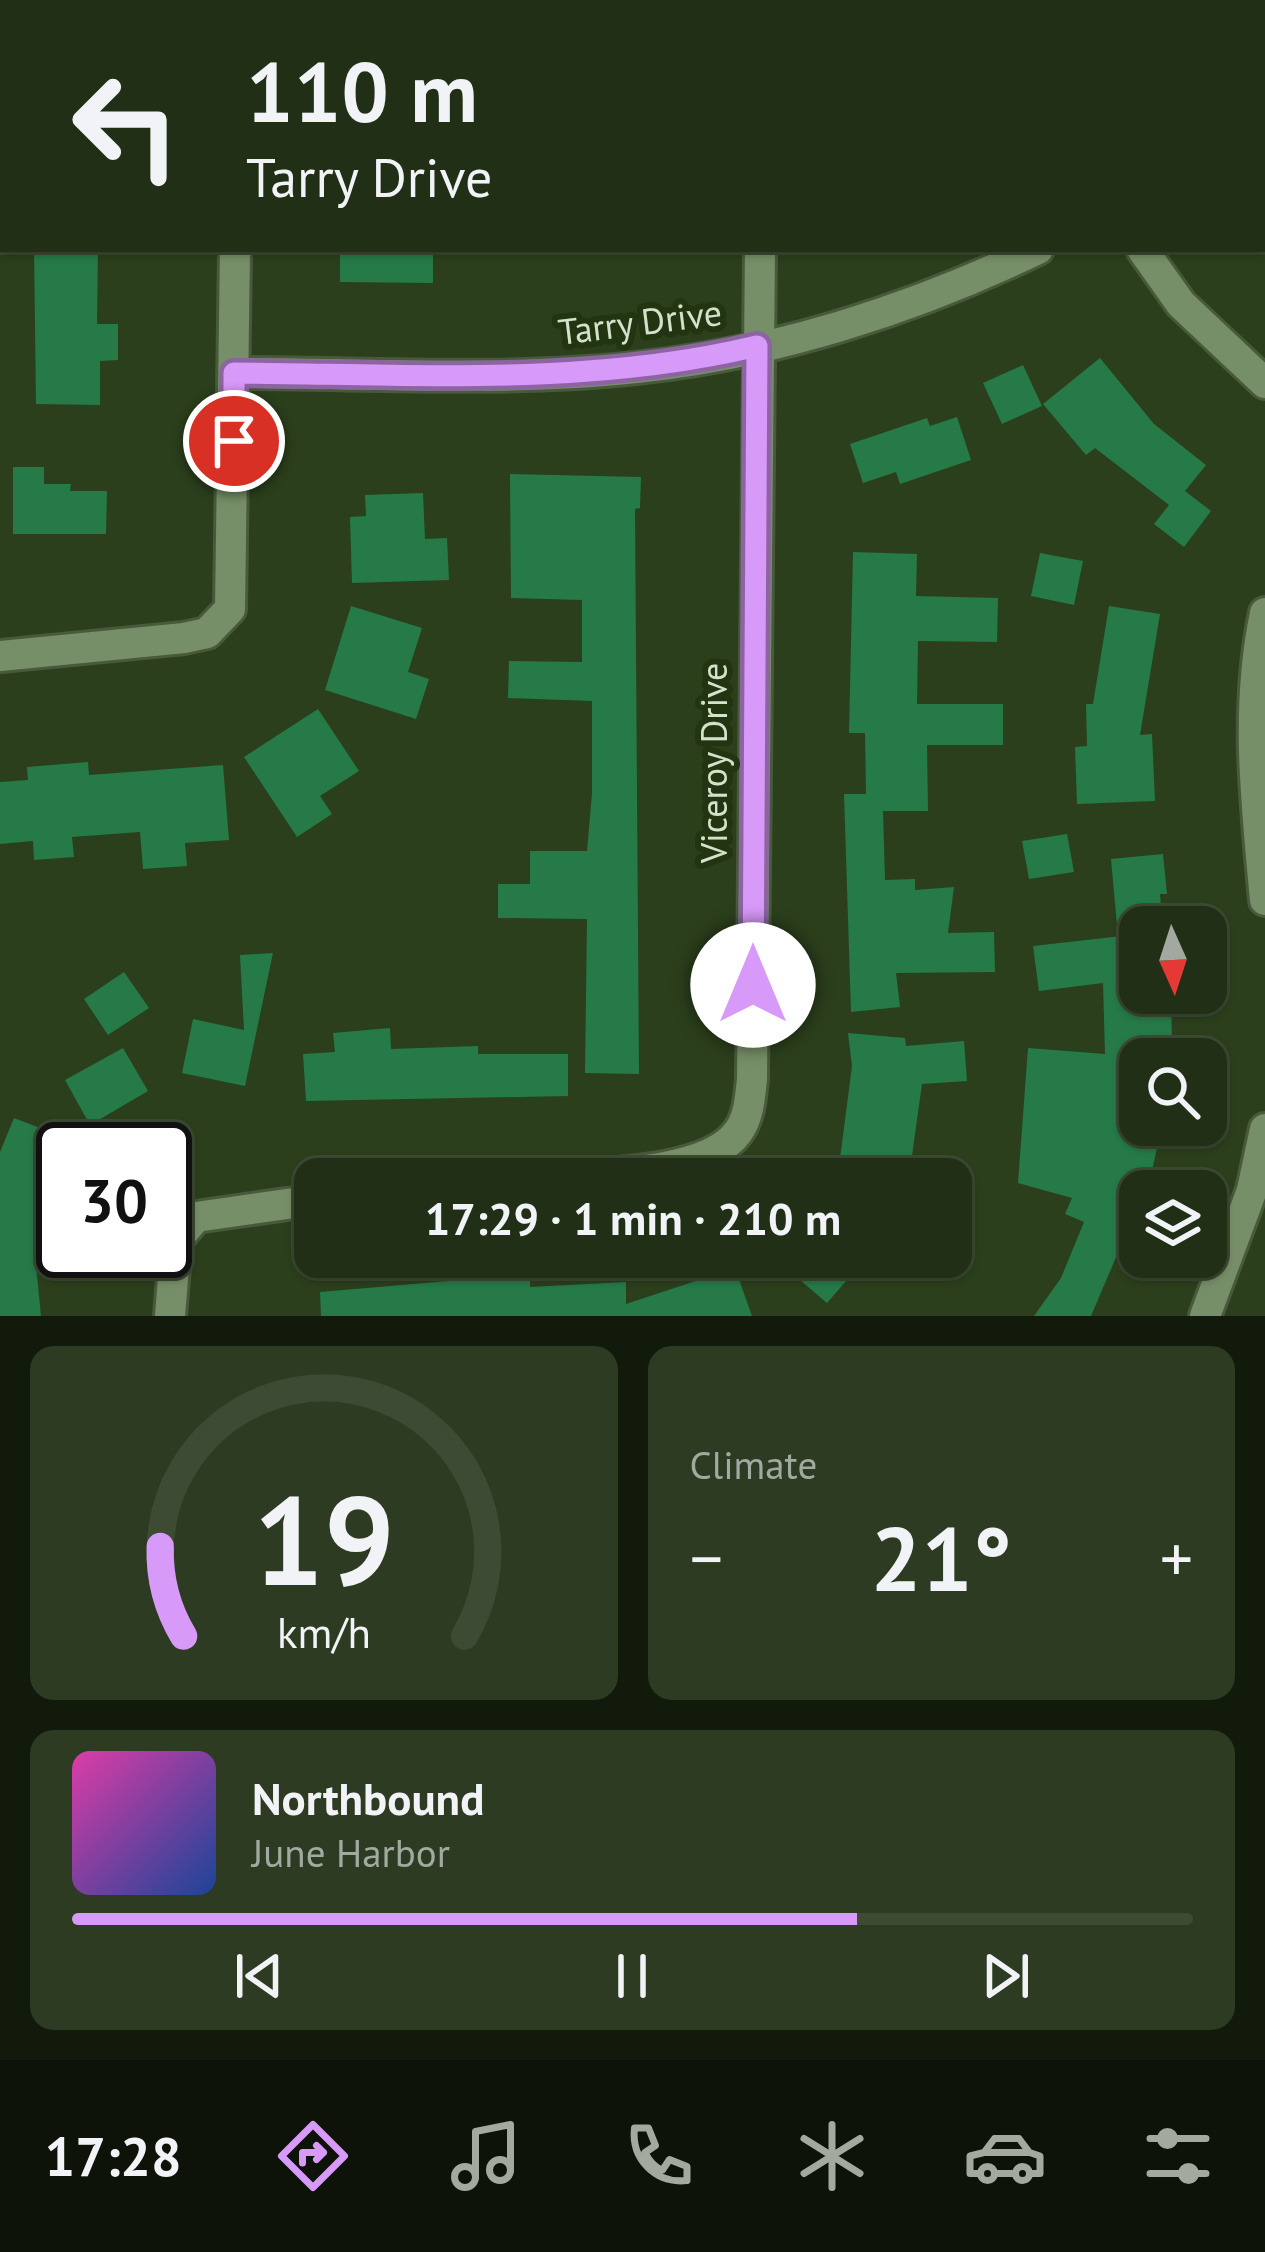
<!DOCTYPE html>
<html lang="en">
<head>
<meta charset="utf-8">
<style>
  body { margin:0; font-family:"PT Sans",sans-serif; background:#2d3b22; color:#f1f3f6; height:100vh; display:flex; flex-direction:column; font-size:45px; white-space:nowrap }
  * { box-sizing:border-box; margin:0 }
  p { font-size:39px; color:#a2a9a0 }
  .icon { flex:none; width:66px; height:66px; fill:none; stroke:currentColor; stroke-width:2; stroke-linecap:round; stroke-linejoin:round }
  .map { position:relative; height:1316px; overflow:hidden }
  .drawer { display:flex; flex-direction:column; gap:30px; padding:30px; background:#121a0c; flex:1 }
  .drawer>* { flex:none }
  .hud { position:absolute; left:0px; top:0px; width:1266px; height:252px; box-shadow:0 3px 9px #0004,0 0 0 3px #3d4a34; background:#202f15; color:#f1f3f6; overflow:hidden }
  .needle { width:78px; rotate:177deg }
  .controls { position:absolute; left:1119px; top:906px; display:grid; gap:24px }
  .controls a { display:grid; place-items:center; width:108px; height:108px; border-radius:24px; background:#202f15; box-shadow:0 3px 9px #0004,0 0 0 3px #3d4a34; font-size:60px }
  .speed { position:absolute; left:36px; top:1122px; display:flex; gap:24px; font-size:60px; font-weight:700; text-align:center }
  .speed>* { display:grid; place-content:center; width:156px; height:156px; border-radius:50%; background:#202f15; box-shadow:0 3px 9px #0004,0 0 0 3px #3d4a34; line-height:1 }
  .speed .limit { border:6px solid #111; border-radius:18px; background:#fff; color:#111 }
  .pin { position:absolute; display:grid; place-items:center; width:102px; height:102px; color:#fff; margin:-51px; border:6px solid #fff; border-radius:50%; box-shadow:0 3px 12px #0007 }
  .me { position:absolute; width:132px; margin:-66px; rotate:0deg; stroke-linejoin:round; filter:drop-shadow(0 0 9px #0008) }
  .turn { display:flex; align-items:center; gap:42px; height:252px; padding:0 48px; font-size:54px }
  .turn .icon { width:156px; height:156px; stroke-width:2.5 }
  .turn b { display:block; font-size:84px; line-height:102px }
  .big { font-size:90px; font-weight:700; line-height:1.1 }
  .drawer .card { flex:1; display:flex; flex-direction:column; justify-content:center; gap:18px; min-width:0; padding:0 42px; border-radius:24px; background:#2d3b22 }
  .drawer .dial { align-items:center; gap:0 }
  .dial svg { height:312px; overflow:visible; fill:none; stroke:#3d4a34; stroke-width:7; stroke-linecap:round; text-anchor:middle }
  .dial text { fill:#f1f3f6; stroke:none }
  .song { display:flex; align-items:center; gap:36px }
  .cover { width:144px; height:144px; border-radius:18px; background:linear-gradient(135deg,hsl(320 70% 55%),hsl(220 70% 35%)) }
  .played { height:12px; border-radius:6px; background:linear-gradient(90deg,#d89af8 70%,#3d4a34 70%) }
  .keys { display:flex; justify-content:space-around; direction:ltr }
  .heat { display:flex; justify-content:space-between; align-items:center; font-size:66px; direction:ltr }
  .drawer .tiles { flex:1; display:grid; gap:30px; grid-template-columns:1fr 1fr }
  .card:last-child { grid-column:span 2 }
  .trip { position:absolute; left:294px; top:1158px; width:678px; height:120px; border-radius:24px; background:#202f15; box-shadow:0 3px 9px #0004,0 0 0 3px #3d4a34; font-weight:700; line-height:120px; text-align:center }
  .menu { display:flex; height:192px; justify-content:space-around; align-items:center; background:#0d1308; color:#a2a9a0 }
  .menu .icon { width:84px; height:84px }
  .menu .on { color:#d89af8 }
  .menu b { font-size:54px; color:#f1f3f6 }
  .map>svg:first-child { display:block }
  .building { fill:#257a48 }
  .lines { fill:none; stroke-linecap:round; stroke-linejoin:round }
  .minor-casing { stroke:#485a3b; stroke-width:36 }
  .minor { stroke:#778f68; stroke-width:30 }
  .route-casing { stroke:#8c64a1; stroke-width:30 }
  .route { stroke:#d89af8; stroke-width:21 }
  .labels { text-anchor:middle; stroke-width:12; stroke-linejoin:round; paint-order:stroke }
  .street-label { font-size:36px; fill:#d4e1cc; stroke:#213511 }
</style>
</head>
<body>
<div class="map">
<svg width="1265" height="1316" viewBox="0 0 1265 1316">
  <rect width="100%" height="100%" fill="#2b3f1c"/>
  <g class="building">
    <polygon points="34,249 98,249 97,324 118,324 118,360 100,361 100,405 36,404"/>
    <polygon points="340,249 433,249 433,283 340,282"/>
    <polygon points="1100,358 1154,424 1206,465 1185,491 1211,511 1184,547 1154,524 1169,505 1095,448 1086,455 1043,404"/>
    <polygon points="1023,365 1042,406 1002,424 983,383"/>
    <polygon points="957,417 971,460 900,484 896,472 863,483 850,444 927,418 930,426"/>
    <polygon points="13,467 44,467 44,484 71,484 70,491 107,491 106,534 13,534"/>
    <polygon points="510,474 641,477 640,508 635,509 639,1074 585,1073 587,919 498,918 498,884 530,884 530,851 587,851 592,793 592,701 508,698 509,661 582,662 582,600 511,598"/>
    <polygon points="423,493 425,539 447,538 449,580 352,583 350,517 366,516 365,495"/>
    <polygon points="853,552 917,554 916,596 998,598 997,642 918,641 917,704 1003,704 1003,745 927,745 928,811 883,811 885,880 915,879 915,890 954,887 948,933 994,932 995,972 896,973 900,1007 851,1012 844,794 866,794 865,733 849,733"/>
    <polygon points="1040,553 1083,561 1074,605 1031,596"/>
    <polygon points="351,606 422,628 408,672 429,679 416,719 325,690"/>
    <polygon points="1109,606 1160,614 1140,735 1152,734 1155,801 1077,804 1075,747 1087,746 1086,704 1093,704"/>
    <polygon points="318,709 359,771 320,796 332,814 297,837 244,757"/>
    <polygon points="88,762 89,775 223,765 229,840 185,843 187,866 143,869 140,832 72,837 74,857 34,860 33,841 0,844 0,782 28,780 27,767"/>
    <polygon points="1067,834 1074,872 1029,879 1022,841"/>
    <polygon points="1163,854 1167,894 1160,894 1162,920 1117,925 1111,859"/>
    <polygon points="1140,934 1140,993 1171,993 1172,1044 1140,1045 1140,1125 1162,1125 1151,1175 1091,1316 1034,1316 1061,1278 1084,1222 1065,1214 1072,1198 1018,1183 1028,1048 1105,1054 1103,983 1039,991 1033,946"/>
    <polygon points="273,953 245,1086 182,1073 193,1019 244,1030 240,955"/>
    <polygon points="124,972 149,1008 108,1035 84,999"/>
    <polygon points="390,1028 391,1049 478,1046 478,1054 568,1054 568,1096 306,1101 303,1054 335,1052 333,1033"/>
    <polygon points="848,1033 905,1038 906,1046 964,1041 967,1081 922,1084 909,1177 838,1174 852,1066"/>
    <polygon points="123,1048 148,1091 90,1125 65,1080"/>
    <polygon points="14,1118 71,1140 33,1235 41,1316 0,1316 0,1152"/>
    <polygon points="773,1257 867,1257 827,1303"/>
    <polygon points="735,1268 752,1316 321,1316 320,1292 530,1274 530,1287 626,1282 626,1304"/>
  </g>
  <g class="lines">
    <defs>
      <g id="minor">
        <polyline points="237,3 237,0"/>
        <polyline points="761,3 761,0"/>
        <polyline points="1263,116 1265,114"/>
        <polyline points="1142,249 1181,304 1265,383"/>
        <path d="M234,373c133,0 270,9 402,-5 138,-14 277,-59 402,-119"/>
        <path d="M1265,613c-20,96 -9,189 0,287"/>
        <polyline points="0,656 184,638 207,633 230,609 235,249"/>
        <path d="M534,1179c51,-5 172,-2 204,-47 11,-15 12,-34 14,-53l8,-830"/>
        <polyline points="170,1316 176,1241 196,1217 315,1200"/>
        <polyline points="1205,1316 1252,1190 1265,1129"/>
      </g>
    </defs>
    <use href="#minor" class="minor-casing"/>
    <use href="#minor" class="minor"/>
  </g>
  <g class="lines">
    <defs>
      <path id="route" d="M234,441v-68c173,1 353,14 523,-27l-4,639"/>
    </defs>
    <use href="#route" class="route-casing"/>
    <use href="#route" class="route"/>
  </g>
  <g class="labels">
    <g class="street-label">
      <text transform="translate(640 322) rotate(-7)" y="13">Tarry Drive</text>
      <text transform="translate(714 763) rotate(-90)" y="13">Viceroy Drive</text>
    </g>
  </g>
</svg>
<div class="controls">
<a><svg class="needle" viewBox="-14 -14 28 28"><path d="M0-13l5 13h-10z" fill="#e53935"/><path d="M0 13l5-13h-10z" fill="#a2a9a0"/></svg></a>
<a><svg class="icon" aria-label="search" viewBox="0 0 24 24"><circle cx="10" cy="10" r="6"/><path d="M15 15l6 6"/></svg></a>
<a><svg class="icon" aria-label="layers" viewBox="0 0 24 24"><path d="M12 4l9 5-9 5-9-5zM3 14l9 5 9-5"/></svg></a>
</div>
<div class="speed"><div class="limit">30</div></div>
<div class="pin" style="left:234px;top:441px;background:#d93025"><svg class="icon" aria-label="arrive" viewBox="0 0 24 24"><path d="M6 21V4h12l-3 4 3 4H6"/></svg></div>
<svg class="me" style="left:753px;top:985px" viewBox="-20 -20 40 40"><circle r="19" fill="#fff"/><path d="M0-13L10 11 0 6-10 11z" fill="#d89af8"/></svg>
<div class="trip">17:29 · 1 min · 210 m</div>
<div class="hud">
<div class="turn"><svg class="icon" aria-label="left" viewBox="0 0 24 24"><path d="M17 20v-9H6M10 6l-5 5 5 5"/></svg><div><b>110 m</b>Tarry Drive</div></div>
</div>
</div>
<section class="drawer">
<div class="tiles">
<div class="card dial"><svg viewBox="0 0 100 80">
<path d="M14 69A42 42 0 1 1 86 69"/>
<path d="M14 69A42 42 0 0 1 8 46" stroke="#d89af8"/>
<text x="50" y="56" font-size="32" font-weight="700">19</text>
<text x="50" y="72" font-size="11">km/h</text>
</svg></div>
<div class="card"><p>Climate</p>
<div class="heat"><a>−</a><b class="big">21°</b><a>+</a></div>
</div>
<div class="card">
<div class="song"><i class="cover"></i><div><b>Northbound</b><p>June Harbor</p></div></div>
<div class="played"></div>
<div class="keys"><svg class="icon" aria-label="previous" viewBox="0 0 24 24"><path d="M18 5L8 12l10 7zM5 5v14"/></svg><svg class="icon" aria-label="pause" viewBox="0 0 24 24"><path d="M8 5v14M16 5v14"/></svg><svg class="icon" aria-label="next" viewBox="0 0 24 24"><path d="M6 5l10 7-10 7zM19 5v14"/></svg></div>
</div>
</div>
</section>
<nav class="menu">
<b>17:28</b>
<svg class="icon on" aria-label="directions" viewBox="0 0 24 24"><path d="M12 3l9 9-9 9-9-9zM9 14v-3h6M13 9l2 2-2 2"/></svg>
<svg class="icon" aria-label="music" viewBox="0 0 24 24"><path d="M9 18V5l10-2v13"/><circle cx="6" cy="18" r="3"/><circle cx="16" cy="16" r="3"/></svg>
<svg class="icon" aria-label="phone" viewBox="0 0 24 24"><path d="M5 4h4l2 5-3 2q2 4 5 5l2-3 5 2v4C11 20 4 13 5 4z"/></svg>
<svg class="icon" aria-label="climate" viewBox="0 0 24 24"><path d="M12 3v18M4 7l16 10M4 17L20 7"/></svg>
<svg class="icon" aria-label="car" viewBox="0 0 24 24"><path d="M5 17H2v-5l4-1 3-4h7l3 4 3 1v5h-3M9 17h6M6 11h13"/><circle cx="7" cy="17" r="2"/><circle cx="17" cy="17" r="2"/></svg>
<svg class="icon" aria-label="filters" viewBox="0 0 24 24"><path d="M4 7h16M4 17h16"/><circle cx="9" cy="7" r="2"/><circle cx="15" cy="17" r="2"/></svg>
</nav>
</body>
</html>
